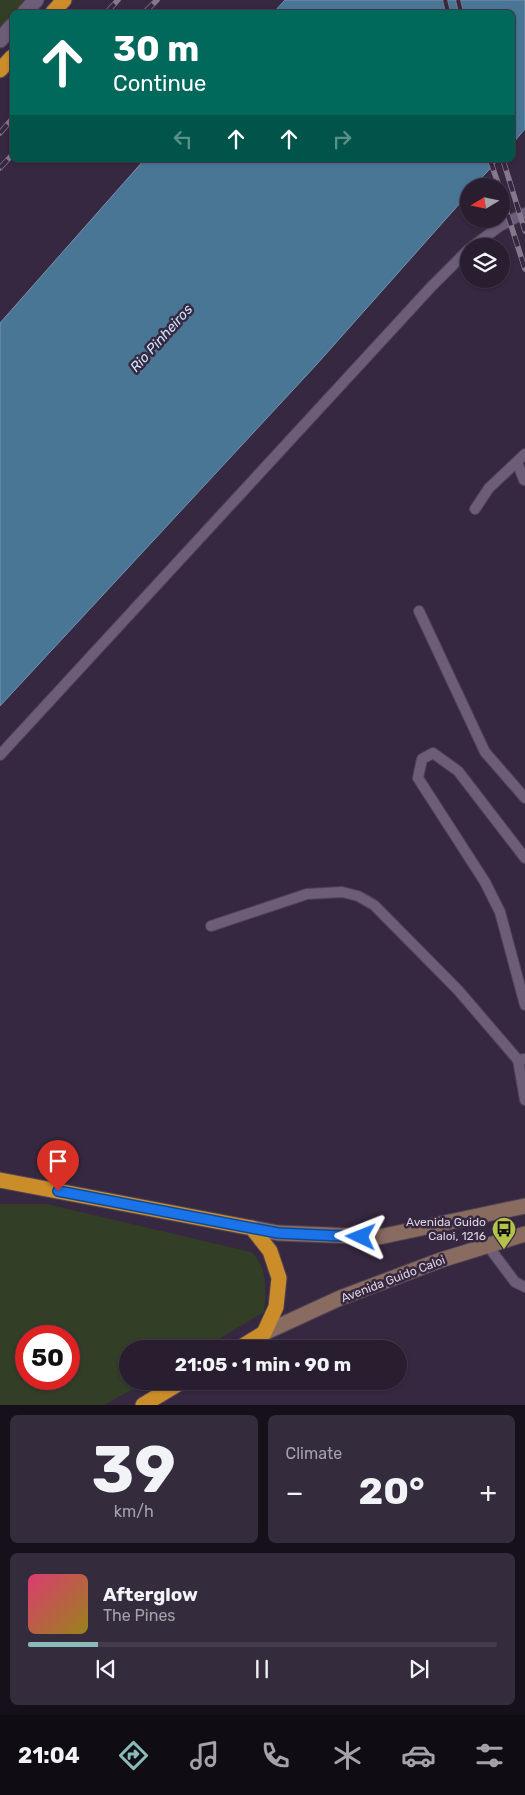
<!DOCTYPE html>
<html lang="en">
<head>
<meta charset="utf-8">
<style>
  body { margin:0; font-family:Rubik,sans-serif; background:#342b3c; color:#f1f3f6; height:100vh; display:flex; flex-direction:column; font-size:19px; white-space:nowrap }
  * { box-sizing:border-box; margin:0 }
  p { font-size:16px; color:#a5a2ab }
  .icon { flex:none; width:28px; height:28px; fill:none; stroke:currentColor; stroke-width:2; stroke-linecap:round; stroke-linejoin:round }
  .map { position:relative; height:1405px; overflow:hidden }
  .details { display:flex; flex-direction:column; gap:10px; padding:10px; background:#16101a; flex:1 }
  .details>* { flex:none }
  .banner { position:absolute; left:10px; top:10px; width:505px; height:152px; border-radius:8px; box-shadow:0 1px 4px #0004,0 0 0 1px #443c4c; background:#00695c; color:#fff; overflow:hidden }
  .needle { width:32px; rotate:260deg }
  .buttons { position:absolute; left:460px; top:178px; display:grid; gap:10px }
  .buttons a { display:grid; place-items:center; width:50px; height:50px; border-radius:50%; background:#281e30; box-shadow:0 1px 4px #0004,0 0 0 1px #443c4c; font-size:25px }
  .speed { position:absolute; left:15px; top:1325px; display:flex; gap:10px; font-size:25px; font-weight:700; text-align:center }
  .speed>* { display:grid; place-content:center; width:65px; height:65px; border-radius:50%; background:#281e30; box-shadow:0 1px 4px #0004,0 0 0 1px #443c4c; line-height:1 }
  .speed .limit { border:8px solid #d22; background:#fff; color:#111 }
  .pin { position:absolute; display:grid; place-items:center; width:42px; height:42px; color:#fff; margin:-51px -21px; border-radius:50% 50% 50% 0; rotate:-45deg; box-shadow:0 0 5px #0007 }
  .pin .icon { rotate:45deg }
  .me { position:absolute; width:55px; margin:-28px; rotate:272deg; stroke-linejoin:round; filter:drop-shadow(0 0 4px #0008) }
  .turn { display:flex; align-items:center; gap:18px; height:105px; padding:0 20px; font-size:22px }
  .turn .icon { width:65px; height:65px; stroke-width:2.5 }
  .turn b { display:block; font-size:35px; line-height:42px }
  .lanes { display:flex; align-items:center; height:48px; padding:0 20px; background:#0003; justify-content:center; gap:25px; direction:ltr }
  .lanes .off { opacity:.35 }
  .big { font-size:38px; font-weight:700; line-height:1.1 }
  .details .card { flex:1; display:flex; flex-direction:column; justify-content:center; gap:8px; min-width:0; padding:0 18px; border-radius:8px; background:#342b3c }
  .details .dial { align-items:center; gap:0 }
  .dial b { font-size:65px; line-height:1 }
  .song { display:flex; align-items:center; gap:15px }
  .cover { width:60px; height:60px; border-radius:8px; background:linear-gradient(135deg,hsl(340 70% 55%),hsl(50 70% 35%)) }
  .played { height:5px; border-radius:2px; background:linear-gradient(90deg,#8bbbb9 15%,#443c4c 15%) }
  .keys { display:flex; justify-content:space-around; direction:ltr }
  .heat { display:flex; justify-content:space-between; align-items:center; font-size:28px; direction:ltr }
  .details .tiles { flex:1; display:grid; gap:10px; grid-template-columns:1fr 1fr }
  .card:last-child { grid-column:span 2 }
  .trip { position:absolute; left:119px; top:1340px; width:288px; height:50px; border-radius:25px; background:#281e30; box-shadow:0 1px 4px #0004,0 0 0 1px #443c4c; font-weight:700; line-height:50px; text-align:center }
  .menu { display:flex; height:80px; justify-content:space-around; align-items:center; background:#100c13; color:#a5a2ab }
  .menu .icon { width:35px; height:35px }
  .menu .active { color:#8bbbb9 }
  .menu b { font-size:22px; color:#f1f3f6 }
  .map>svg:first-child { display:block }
  .green { fill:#323e26; fill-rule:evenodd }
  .water { fill:#4a7696; stroke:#7692ad }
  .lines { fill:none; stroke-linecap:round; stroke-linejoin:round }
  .lane-casing { stroke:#4f4357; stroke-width:12 }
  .street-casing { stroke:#4f4357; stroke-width:17 }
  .secondary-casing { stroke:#4f4357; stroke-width:17 }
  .highway-casing { stroke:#4f4357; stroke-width:17 }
  .lane { stroke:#6d5d78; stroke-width:10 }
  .street { stroke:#6d5d78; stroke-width:15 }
  .secondary { stroke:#896b60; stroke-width:15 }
  .highway { stroke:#cb8d29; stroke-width:15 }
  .rail-casing { stroke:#84788c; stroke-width:5.5 }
  .rail { stroke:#362840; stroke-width:4; stroke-dasharray:11; stroke-linecap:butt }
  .route-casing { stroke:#114b97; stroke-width:12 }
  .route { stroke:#1a73e8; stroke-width:9 }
  .labels { text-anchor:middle; stroke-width:5; stroke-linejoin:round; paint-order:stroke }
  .poi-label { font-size:12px; fill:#dcd3e2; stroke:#362840; text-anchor:end }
  .street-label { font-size:12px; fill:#dcd3e2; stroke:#362840 }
  .water-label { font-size:14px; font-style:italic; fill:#cbe5fa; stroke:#362840 }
</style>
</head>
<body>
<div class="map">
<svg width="525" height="1405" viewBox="0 0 525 1405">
  <rect width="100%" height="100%" fill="#362840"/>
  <g class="green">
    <polygon points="0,0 34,0 23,12 12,12 12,24 0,37"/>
    <path d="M0,1204h47l204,48c17,13 15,40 13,60l-62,37h-74v32h20l-44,24h-104zM26,1336h43v43h-43z"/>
  </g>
  <g class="water">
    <polygon points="285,0 525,0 525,129 513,143 512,12 274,12"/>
    <polygon points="144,160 498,160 474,186 469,186 469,193 317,364 0,706 0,323"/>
  </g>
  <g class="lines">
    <defs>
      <g id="lane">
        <polyline points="473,246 500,226 525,213"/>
        <polyline points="517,462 524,480"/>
        <polyline points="475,509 489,488 525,454"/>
        <polyline points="419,611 485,752 525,798"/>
        <polyline points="0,755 432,286 469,249"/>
        <polyline points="525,858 458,771 433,753 422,759 418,778 485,882 500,912 525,1005"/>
        <polyline points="211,926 307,894 342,892 358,896 374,905 458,990 518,1060 525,1059"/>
        <polyline points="518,1060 525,1100"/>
        <polyline points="488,1246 515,1282 525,1287"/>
      </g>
      <g id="street">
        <polyline points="25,12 36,0"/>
        <polyline points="0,40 12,26"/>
      </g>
      <g id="secondary">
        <polyline points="252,1228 278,1233 379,1237 525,1206"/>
        <polyline points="264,1333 340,1298 441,1260 525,1234"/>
      </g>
      <g id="highway">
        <polyline points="53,12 64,0"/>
        <polyline points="0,70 12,57"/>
        <polyline points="0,1180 252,1228 270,1251 279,1278 276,1307 264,1333 238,1349"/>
        <polyline points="143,1405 183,1381"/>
      </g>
    </defs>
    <use href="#lane" class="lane-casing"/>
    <use href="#street" class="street-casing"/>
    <use href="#secondary" class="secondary-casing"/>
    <use href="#highway" class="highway-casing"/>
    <use href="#lane" class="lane"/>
    <use href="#street" class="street"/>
    <use href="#secondary" class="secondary"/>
    <use href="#highway" class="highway"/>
    <defs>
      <g id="rail">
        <polyline points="445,0 448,12"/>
        <polyline points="458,0 461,12"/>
        <polyline points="107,12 118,0"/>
        <polyline points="145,12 157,0"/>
        <polyline points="0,133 12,119"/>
        <polyline points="490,160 499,186"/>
        <polyline points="503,160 525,231"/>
        <polyline points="0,168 12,155"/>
        <polyline points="501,194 525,269"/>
      </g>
    </defs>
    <use href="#rail" class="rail-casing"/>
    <use href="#rail" class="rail"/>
  </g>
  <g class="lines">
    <defs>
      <polyline id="route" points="58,1191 278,1233 361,1237"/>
    </defs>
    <use href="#route" class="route-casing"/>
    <use href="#route" class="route"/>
  </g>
  <defs>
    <symbol id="bus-pin" viewBox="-11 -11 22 30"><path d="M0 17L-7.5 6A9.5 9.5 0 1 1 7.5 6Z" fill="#b4c24a" stroke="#362840"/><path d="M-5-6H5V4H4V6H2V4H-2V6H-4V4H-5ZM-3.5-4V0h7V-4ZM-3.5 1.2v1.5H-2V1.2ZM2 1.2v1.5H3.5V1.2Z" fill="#111"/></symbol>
  </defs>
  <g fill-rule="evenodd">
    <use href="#bus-pin" x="490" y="1215" width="28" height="38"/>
  </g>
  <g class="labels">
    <g class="poi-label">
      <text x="486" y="1226">Avenida Guido<tspan x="486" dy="14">Caloi, 1216</tspan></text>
    </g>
    <g class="street-label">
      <text transform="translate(393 1279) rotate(-21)" y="4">Avenida Guido Caloi</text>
    </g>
    <g class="water-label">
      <text transform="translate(161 338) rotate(-48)" y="5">Rio Pinheiros</text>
    </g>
  </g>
</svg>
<div class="buttons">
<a><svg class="needle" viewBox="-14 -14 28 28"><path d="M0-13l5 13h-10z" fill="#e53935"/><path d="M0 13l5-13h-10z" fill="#a5a2ab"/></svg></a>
<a><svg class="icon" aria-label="layers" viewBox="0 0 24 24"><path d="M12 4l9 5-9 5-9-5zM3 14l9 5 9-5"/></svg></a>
</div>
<div class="speed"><div class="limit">50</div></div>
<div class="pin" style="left:58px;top:1191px;background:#d93025"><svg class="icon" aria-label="arrive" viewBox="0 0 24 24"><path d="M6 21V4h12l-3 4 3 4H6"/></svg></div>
<svg class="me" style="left:361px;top:1237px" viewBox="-20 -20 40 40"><path d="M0-17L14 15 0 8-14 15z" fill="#1a73e8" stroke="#fff" stroke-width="4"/></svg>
<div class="trip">21:05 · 1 min · 90 m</div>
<div class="banner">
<div class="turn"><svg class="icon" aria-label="ahead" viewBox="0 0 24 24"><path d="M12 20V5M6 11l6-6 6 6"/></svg><div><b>30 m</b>Continue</div></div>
<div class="lanes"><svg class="icon off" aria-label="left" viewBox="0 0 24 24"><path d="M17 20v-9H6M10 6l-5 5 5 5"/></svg><svg class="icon" aria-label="ahead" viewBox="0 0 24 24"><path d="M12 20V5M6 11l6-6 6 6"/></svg><svg class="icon" aria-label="ahead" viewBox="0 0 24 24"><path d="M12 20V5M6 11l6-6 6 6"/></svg><svg class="icon off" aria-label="right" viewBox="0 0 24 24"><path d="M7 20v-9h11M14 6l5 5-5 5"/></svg></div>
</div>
</div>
<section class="details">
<div class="tiles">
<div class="card dial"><b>39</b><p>km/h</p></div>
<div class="card"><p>Climate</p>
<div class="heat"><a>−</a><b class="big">20°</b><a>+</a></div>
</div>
<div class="card">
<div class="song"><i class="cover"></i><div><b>Afterglow</b><p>The Pines</p></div></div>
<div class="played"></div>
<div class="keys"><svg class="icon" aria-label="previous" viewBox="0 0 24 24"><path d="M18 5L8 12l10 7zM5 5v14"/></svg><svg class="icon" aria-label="pause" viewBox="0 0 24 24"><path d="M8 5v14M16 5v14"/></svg><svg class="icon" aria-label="next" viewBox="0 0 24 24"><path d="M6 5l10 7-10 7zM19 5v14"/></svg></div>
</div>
</div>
</section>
<nav class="menu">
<b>21:04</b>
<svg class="icon active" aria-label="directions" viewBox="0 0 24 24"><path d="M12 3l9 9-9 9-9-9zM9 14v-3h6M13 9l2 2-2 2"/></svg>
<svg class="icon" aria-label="music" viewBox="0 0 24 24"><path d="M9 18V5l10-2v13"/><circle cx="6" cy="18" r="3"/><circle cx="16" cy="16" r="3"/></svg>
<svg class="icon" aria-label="phone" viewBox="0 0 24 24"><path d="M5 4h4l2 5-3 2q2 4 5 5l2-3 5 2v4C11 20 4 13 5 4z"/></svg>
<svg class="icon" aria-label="climate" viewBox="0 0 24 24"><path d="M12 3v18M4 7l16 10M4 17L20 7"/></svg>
<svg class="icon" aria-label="car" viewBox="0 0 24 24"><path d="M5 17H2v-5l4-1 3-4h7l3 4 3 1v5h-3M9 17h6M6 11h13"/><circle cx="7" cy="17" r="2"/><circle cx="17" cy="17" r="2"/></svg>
<svg class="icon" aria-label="filters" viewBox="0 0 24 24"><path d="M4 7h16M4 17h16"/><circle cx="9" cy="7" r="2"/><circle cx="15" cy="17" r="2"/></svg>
</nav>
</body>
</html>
